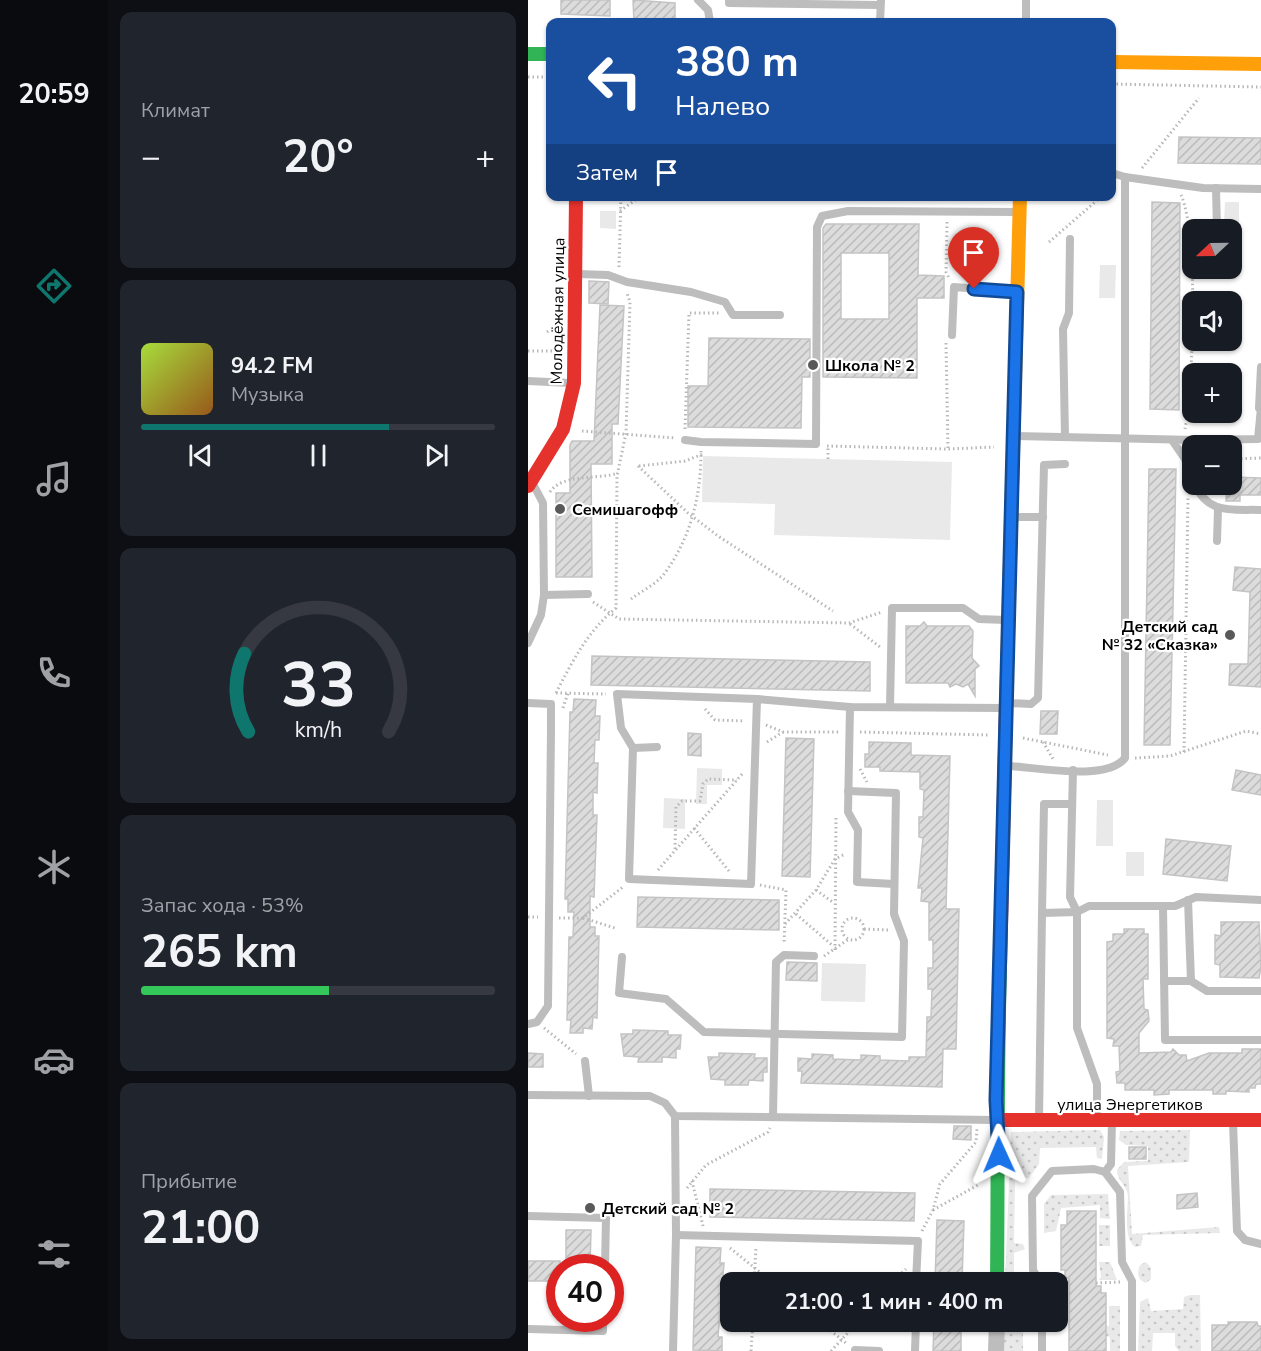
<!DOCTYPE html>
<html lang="ru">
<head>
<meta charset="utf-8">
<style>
  body { margin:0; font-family:"Nunito Sans",sans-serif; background:#20242c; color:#f1f3f6; height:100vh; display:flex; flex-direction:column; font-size:22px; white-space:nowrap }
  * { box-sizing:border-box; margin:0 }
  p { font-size:20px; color:#9ea1a6 }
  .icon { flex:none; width:33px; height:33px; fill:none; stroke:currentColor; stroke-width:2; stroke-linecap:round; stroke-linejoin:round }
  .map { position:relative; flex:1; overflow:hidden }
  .sheet { display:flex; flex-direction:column; gap:12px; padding:12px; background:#0d0f14; width:420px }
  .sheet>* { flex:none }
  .top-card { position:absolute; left:18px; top:18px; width:570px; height:183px; border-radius:12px; box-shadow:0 2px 4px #0004; background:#1a4fa0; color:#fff; overflow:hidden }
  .needle { width:39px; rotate:248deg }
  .buttons { position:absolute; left:654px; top:219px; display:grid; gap:12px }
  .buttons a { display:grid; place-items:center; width:60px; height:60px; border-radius:12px; background:#171b24; box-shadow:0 2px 4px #0004; font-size:30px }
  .speed { position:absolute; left:18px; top:1254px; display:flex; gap:12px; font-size:30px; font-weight:700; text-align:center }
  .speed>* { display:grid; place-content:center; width:78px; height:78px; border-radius:50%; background:#171b24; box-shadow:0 2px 4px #0004; line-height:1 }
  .speed .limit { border:9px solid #d22; background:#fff; color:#111 }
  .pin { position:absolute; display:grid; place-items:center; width:51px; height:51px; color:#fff; margin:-62px -26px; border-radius:50% 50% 50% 0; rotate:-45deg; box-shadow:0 0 6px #0007 }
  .pin .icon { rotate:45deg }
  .me { position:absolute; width:66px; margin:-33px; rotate:359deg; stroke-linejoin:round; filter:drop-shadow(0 0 4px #0008) }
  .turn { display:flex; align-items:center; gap:21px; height:126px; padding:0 30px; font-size:27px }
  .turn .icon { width:78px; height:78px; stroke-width:2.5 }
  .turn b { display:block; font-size:42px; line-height:51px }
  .then { display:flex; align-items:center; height:57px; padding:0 30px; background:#0003; gap:12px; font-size:22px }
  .big { font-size:45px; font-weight:700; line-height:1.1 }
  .sheet .widget { flex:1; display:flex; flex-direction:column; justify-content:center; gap:9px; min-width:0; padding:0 21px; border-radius:12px; background:#20242c }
  .sheet .dial { align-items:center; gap:0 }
  .dial svg { height:156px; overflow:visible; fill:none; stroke:#363941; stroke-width:7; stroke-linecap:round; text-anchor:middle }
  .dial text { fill:#f1f3f6; stroke:none }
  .song { display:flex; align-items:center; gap:18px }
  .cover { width:72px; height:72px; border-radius:9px; background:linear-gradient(135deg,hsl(80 70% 55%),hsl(30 70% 35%)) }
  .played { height:6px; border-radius:3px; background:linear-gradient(90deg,#0f766e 70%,#363941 70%) }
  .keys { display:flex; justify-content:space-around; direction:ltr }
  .heat { display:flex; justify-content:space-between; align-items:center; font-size:33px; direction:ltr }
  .charge { height:9px; border-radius:4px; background:linear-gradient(90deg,#34c759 53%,#363941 0) }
  .trip { position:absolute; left:192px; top:1272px; width:348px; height:60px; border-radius:12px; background:#171b24; box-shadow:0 2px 4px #0004; font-weight:700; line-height:60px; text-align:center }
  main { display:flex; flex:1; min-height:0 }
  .tabs { display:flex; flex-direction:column; width:108px; justify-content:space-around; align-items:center; background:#090b0e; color:#9ea1a6 }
  .tabs .icon { width:42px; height:42px }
  .tabs .selected { color:#0f766e }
  .tabs b { font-size:27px; color:#f1f3f6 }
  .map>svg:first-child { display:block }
  .grass { fill:url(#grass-dots) }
  .park { fill:#e9e9e9 }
  .building { fill:url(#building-hatch); stroke:#c4c4c4; stroke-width:1.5; fill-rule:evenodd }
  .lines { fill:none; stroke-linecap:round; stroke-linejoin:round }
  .path { stroke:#b8b8b8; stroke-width:3; stroke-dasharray:1.5 3; stroke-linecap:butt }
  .lane { stroke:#bdbdbd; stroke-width:8 }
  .street { stroke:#bdbdbd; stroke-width:16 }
  .fast { stroke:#30b455; stroke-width:14 }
  .slow { stroke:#ff9f0a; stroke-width:14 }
  .jam { stroke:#e5322d; stroke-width:14 }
  .route-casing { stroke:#114b97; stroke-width:15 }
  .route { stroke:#1a73e8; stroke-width:10 }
  .poi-dot { fill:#595959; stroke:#fff; stroke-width:2 }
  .labels { text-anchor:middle; stroke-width:4.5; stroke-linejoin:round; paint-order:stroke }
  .street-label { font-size:16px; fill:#000; stroke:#fff }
  .poi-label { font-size:16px; font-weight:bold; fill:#000; stroke:#fff; text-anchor:start }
</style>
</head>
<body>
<main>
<nav class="tabs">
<b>20:59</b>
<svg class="icon selected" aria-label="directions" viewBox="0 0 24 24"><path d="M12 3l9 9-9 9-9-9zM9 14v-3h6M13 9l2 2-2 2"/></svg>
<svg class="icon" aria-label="music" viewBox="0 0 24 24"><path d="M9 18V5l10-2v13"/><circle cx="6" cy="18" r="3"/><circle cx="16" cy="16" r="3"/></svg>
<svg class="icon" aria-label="phone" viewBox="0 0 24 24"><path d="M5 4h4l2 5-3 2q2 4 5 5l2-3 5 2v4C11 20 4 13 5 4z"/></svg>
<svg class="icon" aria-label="climate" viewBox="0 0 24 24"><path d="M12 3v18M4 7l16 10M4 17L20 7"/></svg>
<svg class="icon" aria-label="car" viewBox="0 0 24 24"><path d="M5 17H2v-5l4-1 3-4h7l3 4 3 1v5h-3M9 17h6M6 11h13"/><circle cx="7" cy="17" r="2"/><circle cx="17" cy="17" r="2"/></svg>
<svg class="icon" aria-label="filters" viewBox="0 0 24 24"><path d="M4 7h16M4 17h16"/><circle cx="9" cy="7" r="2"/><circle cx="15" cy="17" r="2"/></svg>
</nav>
<section class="sheet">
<div class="widget"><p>Климат</p>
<div class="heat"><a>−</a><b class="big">20°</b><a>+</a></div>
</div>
<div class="widget">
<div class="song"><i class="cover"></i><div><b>94.2 FM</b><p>Музыка</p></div></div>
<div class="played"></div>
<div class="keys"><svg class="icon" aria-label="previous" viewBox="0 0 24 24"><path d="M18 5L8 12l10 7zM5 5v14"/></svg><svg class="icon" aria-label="pause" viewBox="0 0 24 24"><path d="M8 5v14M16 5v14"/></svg><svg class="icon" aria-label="next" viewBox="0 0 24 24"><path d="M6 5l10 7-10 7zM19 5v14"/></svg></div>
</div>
<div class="widget dial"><svg viewBox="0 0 100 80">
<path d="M14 69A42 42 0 1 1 86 69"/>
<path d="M14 69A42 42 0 0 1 12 29" stroke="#0f766e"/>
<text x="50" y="56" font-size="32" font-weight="700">33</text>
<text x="50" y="72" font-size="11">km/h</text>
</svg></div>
<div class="widget"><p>Запас хода · 53%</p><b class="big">265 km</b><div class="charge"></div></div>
<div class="widget"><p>Прибытие</p><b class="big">21:00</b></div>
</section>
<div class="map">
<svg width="733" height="1351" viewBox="0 0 733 1351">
  <defs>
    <pattern id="grass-dots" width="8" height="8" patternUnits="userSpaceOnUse" patternTransform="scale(1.5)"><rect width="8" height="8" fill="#e9e9e9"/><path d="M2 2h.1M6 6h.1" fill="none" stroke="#c6c6c6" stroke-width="1.8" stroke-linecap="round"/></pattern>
    <pattern id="building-hatch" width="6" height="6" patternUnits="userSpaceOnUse" patternTransform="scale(1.5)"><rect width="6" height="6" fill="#dcdcdc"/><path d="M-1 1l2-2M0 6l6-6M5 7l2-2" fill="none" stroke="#bbb"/></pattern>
  </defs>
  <rect width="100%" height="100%" fill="#fff"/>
  <g class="grass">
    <polygon points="572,1130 576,1137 574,1159 569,1158 568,1147 512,1148 511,1164 501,1178 487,1179 486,1243 495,1244 497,1249 486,1253 486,1277 495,1278 495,1282 477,1282 483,1132"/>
    <path d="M662,1130l-1,32 -61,4 4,68 87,-7 1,6 -77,2 -2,11 -6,1c-12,-9 -7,-38 -7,-51 -1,-11 -11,-15 -11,-26l7,-8 24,-1v-15l-22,-1 -7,-5 1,-9z"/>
    <polygon points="580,1194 582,1219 572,1218 572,1205 533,1208 528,1231 516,1233 516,1204 523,1195"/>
    <rect x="571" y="1225" width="11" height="21"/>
    <polygon points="571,1262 582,1262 589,1280 571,1280 573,1277"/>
    <path d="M618,1262l5,6v11l-5,4c-9,-3 -9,-10 -6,-18z"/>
    <polygon points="662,1295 672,1295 673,1351 651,1351 647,1346 647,1333 625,1333 624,1351 610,1351 612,1302 620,1298 623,1311 655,1309 656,1297"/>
    <polygon points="581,1306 592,1306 592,1351 582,1351 582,1337 578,1336 578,1326 581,1326"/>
    <rect x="476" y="1322" width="19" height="29"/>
  </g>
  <g class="park">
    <polygon points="697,202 711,202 711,224 696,224"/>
    <polygon points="72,211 88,211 88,229 72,228"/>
    <polygon points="572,265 588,265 587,298 571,298"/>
    <polygon points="175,456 424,462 422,540 246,535 247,504 174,502"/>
    <polygon points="169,768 194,769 194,785 179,785 179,804 168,804"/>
    <polygon points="136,798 157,799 157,829 135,828"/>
    <polygon points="569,800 585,800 585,846 568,846"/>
    <rect x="598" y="852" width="18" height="24"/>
    <polygon points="294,963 338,964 337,1002 293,1001"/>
  </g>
  <g class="building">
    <polygon points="33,0 82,0 82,16 33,14"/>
    <polygon points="105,0 147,3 147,22 106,22"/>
    <polygon points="651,137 733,138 733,164 650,163"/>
    <polygon points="624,202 652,203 651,410 622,409"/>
    <path d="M298,224h93l-1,51 26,1v22h-27v80l-94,-1v-149zM313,253h48v66h-48z"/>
    <polygon points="61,281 81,282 80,304 61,303"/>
    <polygon points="72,305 96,306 90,424 84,424 84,464 63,464 64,577 28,577 28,493 42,493 42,445 44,441 66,441"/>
    <polygon points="181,338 282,339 282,377 274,377 273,428 160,427 160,386 180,386"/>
    <polygon points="621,469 648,469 642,745 616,745"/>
    <polygon points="704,477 733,478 733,495 712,495 712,501 698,501 699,484 704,484"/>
    <polygon points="707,567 733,569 733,687 701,685 702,664 720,664 722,592 705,590"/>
    <polygon points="396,622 399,626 441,626 445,631 444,658 451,666 447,669 447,696 440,684 435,687 428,684 422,687 420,683 378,683 378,626 392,626"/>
    <polygon points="64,656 342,662 342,691 63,685"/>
    <polygon points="46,699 68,700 67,716 72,716 71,740 67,740 66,763 70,763 69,793 65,792 65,815 69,815 66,897 62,896 62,927 67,927 67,936 71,936 69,1018 65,1017 64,1029 55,1028 55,1033 42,1033 43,1020 39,1020 41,937 45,937 46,912 40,912 40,899 37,899 42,712 45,712"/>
    <polygon points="513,711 530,711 529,734 512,734"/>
    <polygon points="160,733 173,734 173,756 160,755"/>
    <polygon points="258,738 286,739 282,877 254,876"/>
    <polygon points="341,742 383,743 383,755 422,756 418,909 431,909 428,1049 415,1049 414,1087 273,1083 274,1071 270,1071 270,1058 284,1059 284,1054 305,1055 305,1059 333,1060 333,1055 352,1056 352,1060 381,1061 381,1057 398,1057 399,1017 403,1017 404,989 400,989 400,968 405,968 405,940 401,940 401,902 393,901 394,888 390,888 395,838 391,837 391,817 395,817 396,790 392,789 392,772 352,771 352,767 337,767 337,754 341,754"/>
    <polygon points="708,770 733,775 733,795 704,790"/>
    <polygon points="638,839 703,846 699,881 635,874"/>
    <polygon points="110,897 251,900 251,930 109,927"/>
    <polygon points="693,922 731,922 733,967 731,978 692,977 692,965 687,964 687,935 693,936"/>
    <polygon points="596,929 616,929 616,934 620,934 620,979 615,979 616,1009 620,1010 621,1021 611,1033 611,1053 643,1052 645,1049 651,1055 658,1055 659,1061 681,1053 714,1053 714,1049 733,1049 733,1084 728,1084 727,1088 721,1088 721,1092 698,1091 698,1094 685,1094 685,1090 641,1090 641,1094 626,1095 626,1090 597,1090 597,1083 589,1083 588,1072 592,1071 591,1046 585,1046 586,1039 579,1038 579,942 585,941 585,934 596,934"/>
    <polygon points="259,962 289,963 289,981 258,980"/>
    <polygon points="105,1030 140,1031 140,1035 153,1035 152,1049 148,1049 148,1058 134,1057 134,1062 110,1062 111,1057 96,1056 93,1034 105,1034"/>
    <polygon points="0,1053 15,1054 15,1067 0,1067"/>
    <polygon points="191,1053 227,1054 226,1058 239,1058 239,1072 235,1072 235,1081 221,1080 220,1085 197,1085 197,1080 183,1079 180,1057 191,1057"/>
    <polygon points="426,1126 443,1126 443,1140 425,1139"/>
    <rect x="601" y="1147" width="17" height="12"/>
    <polygon points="182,1189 387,1193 386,1221 182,1217"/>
    <polygon points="669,1193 670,1207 649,1209 649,1195"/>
    <polygon points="539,1211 568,1211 568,1286 573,1286 573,1293 578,1293 578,1351 541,1351 541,1278 537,1278 537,1270 533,1270 533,1225 539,1225"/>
    <polygon points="409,1220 436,1221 434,1282 407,1282"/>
    <polygon points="38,1230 63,1230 62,1268 38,1268"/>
    <polygon points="168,1247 193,1248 192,1263 196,1263 190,1337 194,1337 194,1351 165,1350"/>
    <rect x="0" y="1261" width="32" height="20"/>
    <polygon points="406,1322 433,1322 433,1351 405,1351"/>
    <polygon points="700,1322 729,1322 730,1326 733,1326 733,1351 684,1351 684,1325 700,1325"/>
  </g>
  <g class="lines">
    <g class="path">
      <polyline points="0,77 22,77"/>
      <polyline points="584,84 733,87"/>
      <polyline points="614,168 671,98"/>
      <path d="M653,195c18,39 12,189 4,234"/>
      <polyline points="92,211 113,196"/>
      <polyline points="419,222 418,272 421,278"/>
      <polyline points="521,242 574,196"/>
      <polyline points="91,267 93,196"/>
      <polyline points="19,332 28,326"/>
      <polyline points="418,343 420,449"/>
      <polyline points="0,351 27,351"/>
      <polyline points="157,429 161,313 191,313"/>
      <polyline points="54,431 147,438"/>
      <polyline points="299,446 420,449 466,447"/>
      <polyline points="300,459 300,446"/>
      <polyline points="704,459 733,458"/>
      <polyline points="110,466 160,513 190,536 305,611"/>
      <polyline points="111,466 157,461 175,454"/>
      <path d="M22,492c13,-19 48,-12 68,-19"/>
      <path d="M103,599c12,-9 28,-16 36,-29 25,-36 34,-76 34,-119"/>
      <polyline points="65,602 91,619 321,623 354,612"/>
      <polyline points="322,624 352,647"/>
      <path d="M28,693c17,-33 32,-62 60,-85l1,-132 9,-43 4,-131 -3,-9"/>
      <polyline points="28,693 78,694"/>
      <polyline points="35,708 40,693"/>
      <polyline points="177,709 187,720 217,721"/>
      <polyline points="238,725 255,732 311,732"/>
      <polyline points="332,732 461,735"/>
      <polyline points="495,738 580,755"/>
      <polyline points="239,742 255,732"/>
      <polyline points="515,742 525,759"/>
      <polyline points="656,752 660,496"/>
      <polyline points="607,758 642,756 718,731 733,734"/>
      <polyline points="332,769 339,782"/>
      <polyline points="166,828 201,871"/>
      <polyline points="147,849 148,807 154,801 172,801 175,784 180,779 209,780"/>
      <polyline points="130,870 215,773"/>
      <polyline points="232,885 258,890 256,944"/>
      <polyline points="288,890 306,903"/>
      <polyline points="268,914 305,946"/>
      <polyline points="0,917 10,917"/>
      <polyline points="31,918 55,918 95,887"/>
      <polyline points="55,918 87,928"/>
      <circle cx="325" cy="929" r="11"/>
      <polyline points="257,924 288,890 307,859 317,854"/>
      <polyline points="336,929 361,930"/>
      <polyline points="307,950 308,815"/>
      <polyline points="296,956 321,939"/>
      <polyline points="16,1028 48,1054"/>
      <polyline points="164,1181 175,1226"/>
      <polyline points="159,1188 178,1165 240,1132 242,1128"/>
      <polyline points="405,1210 450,1185"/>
      <polyline points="394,1231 405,1210 412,1184 448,1142 449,1129"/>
      <polyline points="202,1248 244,1282"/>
      <polyline points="226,1282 228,1247"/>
      <polyline points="364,1282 378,1269"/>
      <polyline points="530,1283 541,1283"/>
      <polyline points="568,1283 593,1282"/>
      <polyline points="292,1322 318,1343"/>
      <polyline points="223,1351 225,1322"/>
      <polyline points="303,1351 330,1322"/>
    </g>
    <g class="lane">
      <polyline points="170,0 180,10 182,22"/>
      <polyline points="201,0 201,3 352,5"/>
      <polyline points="352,22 353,0"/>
      <polyline points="498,22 498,0"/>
      <polyline points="584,173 597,177"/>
      <polyline points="688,188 689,230"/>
      <polyline points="690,268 690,270"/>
      <polyline points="50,274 80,275 99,282 163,292 197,302 205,315 252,315"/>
      <polyline points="424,335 426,287 489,292"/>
      <polyline points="0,381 42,383"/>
      <polyline points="731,408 733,367"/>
      <polyline points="487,436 667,440 730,439 733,408"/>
      <polyline points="537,437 535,329 541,313 542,239"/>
      <polyline points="157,440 173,442 288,444 289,227 294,216 320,211 491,212"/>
      <polyline points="644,440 657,459 664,482"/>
      <path d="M666,484c15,31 37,25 67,26"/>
      <polyline points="485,517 515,517"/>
      <polyline points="689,541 690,509"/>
      <polyline points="16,595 60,594"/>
      <polyline points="0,643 13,615 16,595 15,503 5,484"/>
      <polyline points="229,699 223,884 101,879 105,748 93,728 89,694 229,699 322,707 475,708"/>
      <polyline points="0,703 23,704 23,729 20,1006 9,1022 0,1024"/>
      <polyline points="480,703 503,704 510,698 516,465 537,464"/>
      <polyline points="322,707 320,812 330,830 329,882 366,884"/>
      <polyline points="362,707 364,608 435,608 451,619 478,620"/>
      <polyline points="105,748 129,747"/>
      <path d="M480,766c28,1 99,16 117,-8v-581l78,11 58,1"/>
      <polyline points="545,770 542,897 549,912 549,1028 569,1084 569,1118"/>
      <polyline points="543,804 516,804 514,913 549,912 561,906 647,906 668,897 733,900"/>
      <polyline points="660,900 663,981 679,991 733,991"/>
      <polyline points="635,906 637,1040 733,1040"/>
      <polyline points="94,957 91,993 138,999 176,1032 374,1037 376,941 366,914 368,793 320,791"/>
      <polyline points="636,981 663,981"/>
      <polyline points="57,1061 61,1096"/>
      <polyline points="0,1095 122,1096 137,1103 147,1116 467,1120"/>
      <polyline points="245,1116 248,962 256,955 286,956"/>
      <polyline points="511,1120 514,913"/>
      <polyline points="705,1122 709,1231 717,1240 733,1244"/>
      <polyline points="577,1172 583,1164 584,1121"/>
      <polyline points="0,1216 78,1218 77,1268"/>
      <polyline points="148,1235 390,1241 388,1282"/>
      <polyline points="512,1282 505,1270 504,1196 524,1171 566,1169 577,1172 592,1192 594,1262 604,1281 604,1351"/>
      <polyline points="0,1329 75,1331 75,1318"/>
      <polyline points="327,1350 351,1351"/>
      <polyline points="145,1351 148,1235 147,1116"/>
      <polyline points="387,1351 388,1322"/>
      <polyline points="514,1351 514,1322"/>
    </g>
    <polyline class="street" points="468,1351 469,1322"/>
    <g class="fast">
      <polyline points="0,54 22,54"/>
      <path d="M469,1282c1,-105 0,-210 3,-315"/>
    </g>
    <g class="slow">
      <polyline points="584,62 733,64"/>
      <polyline points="478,707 492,196"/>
    </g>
    <g class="jam">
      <polyline points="0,486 35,429 46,383 48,196"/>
      <polyline points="472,967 478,707"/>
      <polyline points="470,1120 733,1120"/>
    </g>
  </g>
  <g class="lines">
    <defs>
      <polyline id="route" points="446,289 489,292 468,1100 471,1155"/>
    </defs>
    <use href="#route" class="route-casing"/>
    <use href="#route" class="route"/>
  </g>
  <g class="poi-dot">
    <circle cx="285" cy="365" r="6"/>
    <circle cx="32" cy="509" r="6"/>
    <circle cx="702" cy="635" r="6"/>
    <circle cx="62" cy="1208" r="6"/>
  </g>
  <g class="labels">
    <g class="street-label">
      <text transform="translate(29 311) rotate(-89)" y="6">Молодёжная улица</text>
      <text x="602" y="1110">улица Энергетиков</text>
    </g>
    <g class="poi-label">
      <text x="297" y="371">Школа № 2</text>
      <text x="44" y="515">Семишагофф</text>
      <text x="690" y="632" text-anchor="end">Детский сад<tspan x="690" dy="18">№ 32 «Сказка»</tspan></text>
      <text x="74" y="1214">Детский сад № 2</text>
    </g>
  </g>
</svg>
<div class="buttons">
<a><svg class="needle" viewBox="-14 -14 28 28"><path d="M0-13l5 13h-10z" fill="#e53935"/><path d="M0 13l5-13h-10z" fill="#9ea1a6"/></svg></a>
<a><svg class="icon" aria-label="sound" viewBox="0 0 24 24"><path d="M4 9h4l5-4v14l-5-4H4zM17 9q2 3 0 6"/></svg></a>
<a>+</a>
<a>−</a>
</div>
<div class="speed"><div class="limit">40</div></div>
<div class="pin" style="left:446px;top:289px;background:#d93025"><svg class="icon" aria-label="arrive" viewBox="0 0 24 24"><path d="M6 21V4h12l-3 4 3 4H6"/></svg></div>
<svg class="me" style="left:471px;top:1155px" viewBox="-20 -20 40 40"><path d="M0-17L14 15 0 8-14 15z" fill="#1a73e8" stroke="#fff" stroke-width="4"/></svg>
<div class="trip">21:00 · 1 мин · 400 m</div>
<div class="top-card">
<div class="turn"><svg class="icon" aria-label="left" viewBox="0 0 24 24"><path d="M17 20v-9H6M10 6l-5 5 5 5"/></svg><div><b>380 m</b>Налево</div></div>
<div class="then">Затем<svg class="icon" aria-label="arrive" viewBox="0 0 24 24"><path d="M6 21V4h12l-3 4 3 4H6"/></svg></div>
</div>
</div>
</main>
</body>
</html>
